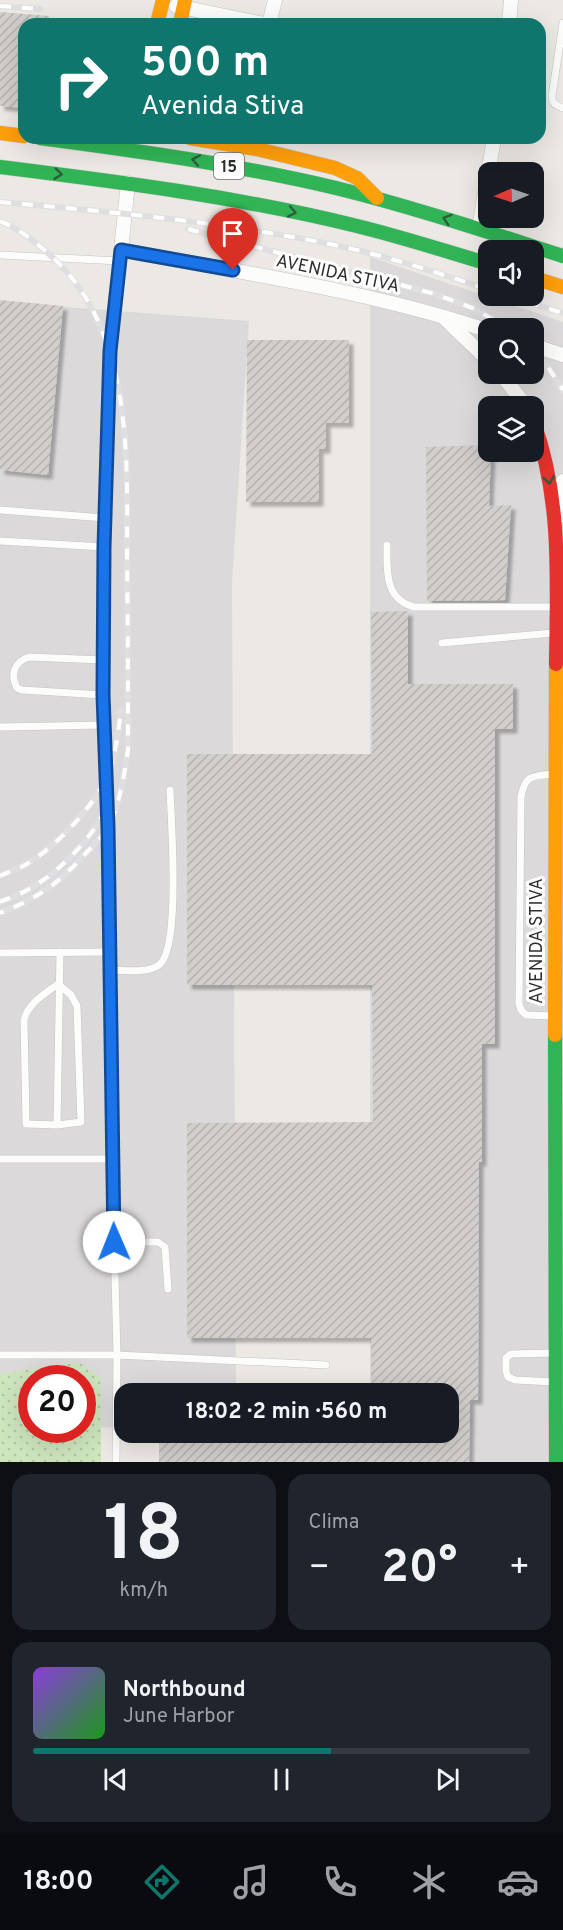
<!DOCTYPE html>
<html lang="es">
<head>
<meta charset="utf-8">
<style>
  body { margin:0; font-family:Overpass,sans-serif; background:#20242c; color:#f1f3f6; height:100vh; display:flex; flex-direction:column; font-size:22px; white-space:nowrap }
  * { box-sizing:border-box; margin:0 }
  p { font-size:20px; color:#9ea1a6 }
  .icon { flex:none; width:33px; height:33px; fill:none; stroke:currentColor; stroke-width:2; stroke-linecap:round; stroke-linejoin:round }
  .map { position:relative; height:1462px; overflow:hidden }
  .side { display:flex; flex-direction:column; gap:12px; padding:12px; background:#0d0f14; flex:1 }
  .side>* { flex:none }
  .banner { position:absolute; left:18px; top:18px; width:528px; height:126px; border-radius:18px; box-shadow:0 6px 24px #0002; background:#0f766e; color:#fff; overflow:hidden }
  .needle { width:39px; rotate:268deg }
  .fabs { position:absolute; left:478px; top:162px; display:grid; gap:12px }
  .fabs a { display:grid; place-items:center; width:66px; height:66px; border-radius:12px; background:#171b24; box-shadow:0 6px 24px #0002; font-size:30px }
  .speed { position:absolute; left:18px; top:1365px; display:flex; gap:12px; font-size:30px; font-weight:700; text-align:center }
  .speed>* { display:grid; place-content:center; width:78px; height:78px; border-radius:50%; background:#171b24; box-shadow:0 6px 24px #0002; line-height:1 }
  .speed .limit { border:9px solid #d22; background:#fff; color:#111 }
  .pin { position:absolute; display:grid; place-items:center; width:51px; height:51px; color:#fff; margin:-62px -26px; border-radius:50% 50% 50% 0; rotate:-45deg; box-shadow:0 0 6px #0007 }
  .pin .icon { rotate:45deg }
  .me { position:absolute; width:66px; margin:-33px; rotate:359deg; stroke-linejoin:round; filter:drop-shadow(0 0 4px #0008) }
  .turn { display:flex; align-items:center; gap:21px; height:126px; padding:0 24px; font-size:27px }
  .turn .icon { width:78px; height:78px; stroke-width:2.5 }
  .turn b { display:block; font-size:42px; line-height:51px }
  .big { font-size:45px; font-weight:700; line-height:1.1 }
  .side .card { flex:1; display:flex; flex-direction:column; justify-content:center; gap:9px; min-width:0; padding:0 21px; border-radius:18px; background:#20242c }
  .side .dial { align-items:center; gap:0 }
  .dial b { font-size:78px; line-height:1 }
  .song { display:flex; align-items:center; gap:18px }
  .cover { width:72px; height:72px; border-radius:9px; background:linear-gradient(135deg,hsl(270 70% 55%),hsl(120 70% 35%)) }
  .played { height:6px; border-radius:3px; background:linear-gradient(90deg,#0f766e 60%,#363941 60%) }
  .keys { display:flex; justify-content:space-around; direction:ltr }
  .heat { display:flex; justify-content:space-between; align-items:center; font-size:33px; direction:ltr }
  .side .tiles { flex:1; display:grid; gap:12px; grid-template-columns:1fr 1fr }
  .card:last-child { grid-column:span 2 }
  .trip { position:absolute; left:114px; top:1383px; width:345px; height:60px; border-radius:18px; background:#171b24; box-shadow:0 6px 24px #0002; font-weight:700; line-height:60px; text-align:center }
  .tabs { display:flex; height:96px; justify-content:space-around; align-items:center; background:#090b0e; color:#9ea1a6 }
  .tabs .icon { width:42px; height:42px }
  .tabs .active { color:#0f766e }
  .tabs b { font-size:27px; color:#f1f3f6 }
  .map>svg:first-child { display:block }
  .industrial { fill:#dcd9db; fill-rule:evenodd }
  .green { fill:url(#green-dots); fill-rule:evenodd }
  .building { fill:url(#building-hatch); filter:url(#shadow) }
  .lines { fill:none; stroke-linecap:round; stroke-linejoin:round }
  .lane-casing { stroke:#c5c4c5; stroke-width:8 }
  .street-casing { stroke:#c5c4c5; stroke-width:15 }
  .fast-casing { stroke:#c5c4c5; stroke-width:15 }
  .slow-casing { stroke:#c5c4c5; stroke-width:15 }
  .jam-casing { stroke:#c5c4c5; stroke-width:15 }
  .lane { stroke:#fcfcfb; stroke-width:7 }
  .street { stroke:#fcfcfb; stroke-width:14 }
  .fast { stroke:#30b455; stroke-width:14 }
  .slow { stroke:#ff9f0a; stroke-width:14 }
  .jam { stroke:#e5322d; stroke-width:14 }
  .rail-casing { stroke:#dfdfe1; stroke-width:6 }
  .rail { stroke:#fff; stroke-width:4; stroke-dasharray:11; stroke-linecap:butt }
  .oneway { stroke:#2f5d3c }
  .route-casing { stroke:#114b97; stroke-width:15 }
  .route { stroke:#1a73e8; stroke-width:10 }
  .labels { text-anchor:middle; stroke-width:6; stroke-linejoin:round; paint-order:stroke }
  .shield { fill:#fff; stroke:#6d6d6d; stroke-width:1.5 }
  .shield-label { font-size:16px; font-weight:bold; fill:#2e2e2e }
  .street-label { font-size:18px; fill:#2e2e2e; stroke:#fff }
</style>
</head>
<body>
<div class="map">
<svg width="563" height="1462" viewBox="0 0 563 1462">
  <defs>
    <pattern id="green-dots" width="8" height="8" patternUnits="userSpaceOnUse" patternTransform="scale(1.5)"><rect width="8" height="8" fill="#cee6be"/><path d="M2 2h.1M6 6h.1" fill="none" stroke="#b1c6a4" stroke-width="1.8" stroke-linecap="round"/></pattern>
    <pattern id="building-hatch" width="6" height="6" patternUnits="userSpaceOnUse" patternTransform="scale(1.5)"><rect width="6" height="6" fill="#d1cecb"/><path d="M-1 1l2-2M0 6l6-6M5 7l2-2" fill="none" stroke="#b4b1af"/></pattern>
    <filter id="shadow"><feDropShadow dx="4.5" dy="4.5" stdDeviation="1.5" flood-color="#0004"/></filter>
  </defs>
  <rect width="100%" height="100%" fill="#ece8e4"/>
  <g class="industrial">
    <path d="M370,257l193,65v1140h-193l78,-30v-38l-78,-1zM489,328h45v46h-45zM489,406h45v46h-45z"/>
    <polygon points="0,302 249,321 232,583 236,1393 124,1394 124,1427 83,1428 82,1378 32,1378 32,1430 0,1431"/>
  </g>
  <path class="green" d="M79,1362l22,16v84h-101v-88zM32,1378h50v52h-50z"/>
  <g class="building">
    <polygon points="0,12 49,16 48,24 24,24 24,108 0,106"/>
    <polygon points="0,300 63,306 48,475 0,470"/>
    <polygon points="247,340 349,340 349,423 326,423 326,449 319,449 319,502 246,502"/>
    <polygon points="489,445 489,452 491,452 489,506 511,505 505,600 427,601 426,447"/>
    <polygon points="408,611 408,684 513,684 513,729 495,729 495,1044 482,1044 482,1162 479,1162 478,1400 470,1400 469,1462 159,1462 159,1432 448,1432 448,1394 371,1394 371,1338 187,1338 187,1123 373,1122 372,985 187,985 187,754 372,754 371,612"/>
  </g>
  <g class="lines">
    <defs>
      <g id="lane">
        <path d="M563,23l-11,73c0,8 3,9 11,12"/>
        <polyline points="0,255 120,261"/>
        <polyline points="0,510 105,518"/>
        <polyline points="0,541 104,547"/>
        <path d="M387,545c0,25 -3,54 27,62h142"/>
        <polyline points="442,643 553,633"/>
        <path d="M103,695l-81,-5 -5,-2c-7,-14 -3,-26 12,-31l74,3"/>
        <polyline points="0,727 104,725"/>
        <polyline points="0,953 108,952"/>
        <path d="M109,970c14,0 38,4 50,-5 22,-16 12,-145 11,-175"/>
        <path d="M552,1016l-26,-1 -5,-5 -2,-7 2,-206c4,-22 11,-21 31,-23"/>
        <path d="M57,1125l-31,-1 -2,-104c4,-17 21,-26 34,-36l13,11 6,11 4,116 -24,3 3,-173"/>
        <polyline points="0,1159 112,1159"/>
        <polyline points="114,1242 158,1242 165,1247 168,1289"/>
        <polyline points="553,1353 511,1354 506,1358 506,1371 508,1377 515,1380 554,1382"/>
        <polyline points="0,1355 117,1355 326,1365"/>
        <polyline points="116,1462 117,1355 112,1159 108,828 103,695 104,547 110,351 121,250"/>
      </g>
      <g id="street">
        <polyline points="176,6 264,24"/>
        <polyline points="269,24 275,0"/>
        <polyline points="509,24 511,0"/>
        <path d="M128,183l-7,67c123,23 249,41 368,81"/>
        <polyline points="479,229 494,138"/>
        <polyline points="443,317 489,361"/>
        <polyline points="534,346 563,355"/>
        <polyline points="501,374 526,406"/>
        <polyline points="560,516 563,481"/>
      </g>
      <g id="fast">
        <path d="M40,138c99,13 199,27 296,50 77,19 152,44 227,68"/>
        <path d="M0,167c120,15 240,30 357,59 45,11 88,25 132,38"/>
        <polyline points="555,1035 556,1462"/>
      </g>
      <g id="slow">
        <polyline points="157,24 163,0"/>
        <polyline points="180,24 185,0"/>
        <polyline points="0,133 24,136"/>
        <polyline points="190,138 257,149 335,168 357,178 377,198"/>
        <polyline points="534,278 563,287"/>
        <polyline points="555,1035 556,664"/>
      </g>
      <path id="jam" d="M534,423c28,77 23,160 22,241"/>
    </defs>
    <use href="#lane" class="lane-casing"/>
    <use href="#street" class="street-casing"/>
    <use href="#fast" class="fast-casing"/>
    <use href="#slow" class="slow-casing"/>
    <use href="#jam" class="jam-casing"/>
    <use href="#lane" class="lane"/>
    <use href="#street" class="street"/>
    <use href="#fast" class="fast"/>
    <use href="#slow" class="slow"/>
    <use href="#jam" class="jam"/>
    <defs>
      <g id="rail">
        <polyline points="0,6 40,9"/>
        <path d="M0,202c115,10 231,21 344,45 49,11 98,27 145,43"/>
        <path d="M0,221c15,6 29,16 42,27 93,75 85,207 85,316 1,62 1,124 1,186 -4,25 -8,54 -20,77 -5,9 -14,18 -21,25 -28,31 -48,46 -87,61"/>
        <polyline points="188,229 435,294 475,309 507,328"/>
        <polyline points="507,296 563,313"/>
        <polyline points="534,351 548,367 563,390"/>
        <path d="M0,876c8,-4 18,-7 25,-11 30,-17 70,-59 83,-91 8,-20 10,-41 13,-63"/>
        <path d="M0,902c12,-5 24,-9 34,-16 29,-17 65,-55 76,-87"/>
      </g>
    </defs>
    <use href="#rail" class="rail-casing"/>
    <use href="#rail" class="rail"/>
  </g>
  <defs><path id="oneway-chevron" d="M-2-3.5L2.5 0L-2 3.5" fill="none" stroke-width="1.6" stroke-linecap="round" stroke-linejoin="round" transform="scale(1.5)"/></defs>
  <g class="oneway">
    <use href="#oneway-chevron" transform="translate(196 160) rotate(-170)"/>
    <use href="#oneway-chevron" transform="translate(58 174) rotate(7)"/>
    <use href="#oneway-chevron" transform="translate(292 212) rotate(11)"/>
    <use href="#oneway-chevron" transform="translate(447 219) rotate(-163)"/>
    <use href="#oneway-chevron" transform="translate(549 480) rotate(82)"/>
  </g>
  <g class="lines">
    <defs>
      <polyline id="route" points="114,1242 108,828 103,695 104,547 110,351 121,250 233,270"/>
    </defs>
    <use href="#route" class="route-casing"/>
    <use href="#route" class="route"/>
  </g>
  <g class="labels">
    <rect class="shield" x="214" y="153" width="30" height="26" rx="4.5"/>
    <g class="shield-label">
      <text x="229" y="172">15</text>
    </g>
    <g class="street-label">
      <text transform="translate(338 273) rotate(12)" y="6">AVENIDA STIVA</text>
      <text transform="translate(536 941) rotate(-90)" y="6">AVENIDA STIVA</text>
    </g>
  </g>
</svg>
<div class="fabs">
<a><svg class="needle" viewBox="-14 -14 28 28"><path d="M0-13l5 13h-10z" fill="#e53935"/><path d="M0 13l5-13h-10z" fill="#9ea1a6"/></svg></a>
<a><svg class="icon" aria-label="sound" viewBox="0 0 24 24"><path d="M4 9h4l5-4v14l-5-4H4zM17 9q2 3 0 6"/></svg></a>
<a><svg class="icon" aria-label="search" viewBox="0 0 24 24"><circle cx="10" cy="10" r="6"/><path d="M15 15l6 6"/></svg></a>
<a><svg class="icon" aria-label="layers" viewBox="0 0 24 24"><path d="M12 4l9 5-9 5-9-5zM3 14l9 5 9-5"/></svg></a>
</div>
<div class="speed"><div class="limit">20</div></div>
<div class="pin" style="left:233px;top:270px;background:#d93025"><svg class="icon" aria-label="arrive" viewBox="0 0 24 24"><path d="M6 21V4h12l-3 4 3 4H6"/></svg></div>
<svg class="me" style="left:114px;top:1242px" viewBox="-20 -20 40 40"><circle r="19" fill="#fff"/><path d="M0-13L10 11 0 6-10 11z" fill="#1a73e8"/></svg>
<div class="trip">18:02 · 2 min · 560 m</div>
<div class="banner">
<div class="turn"><svg class="icon" aria-label="right" viewBox="0 0 24 24"><path d="M7 20v-9h11M14 6l5 5-5 5"/></svg><div><b>500 m</b>Avenida Stiva</div></div>
</div>
</div>
<section class="side">
<div class="tiles">
<div class="card dial"><b>18</b><p>km/h</p></div>
<div class="card"><p>Clima</p>
<div class="heat"><a>−</a><b class="big">20°</b><a>+</a></div>
</div>
<div class="card">
<div class="song"><i class="cover"></i><div><b>Northbound</b><p>June Harbor</p></div></div>
<div class="played"></div>
<div class="keys"><svg class="icon" aria-label="previous" viewBox="0 0 24 24"><path d="M18 5L8 12l10 7zM5 5v14"/></svg><svg class="icon" aria-label="pause" viewBox="0 0 24 24"><path d="M8 5v14M16 5v14"/></svg><svg class="icon" aria-label="next" viewBox="0 0 24 24"><path d="M6 5l10 7-10 7zM19 5v14"/></svg></div>
</div>
</div>
</section>
<nav class="tabs">
<b>18:00</b>
<svg class="icon active" aria-label="directions" viewBox="0 0 24 24"><path d="M12 3l9 9-9 9-9-9zM9 14v-3h6M13 9l2 2-2 2"/></svg>
<svg class="icon" aria-label="music" viewBox="0 0 24 24"><path d="M9 18V5l10-2v13"/><circle cx="6" cy="18" r="3"/><circle cx="16" cy="16" r="3"/></svg>
<svg class="icon" aria-label="phone" viewBox="0 0 24 24"><path d="M5 4h4l2 5-3 2q2 4 5 5l2-3 5 2v4C11 20 4 13 5 4z"/></svg>
<svg class="icon" aria-label="climate" viewBox="0 0 24 24"><path d="M12 3v18M4 7l16 10M4 17L20 7"/></svg>
<svg class="icon" aria-label="car" viewBox="0 0 24 24"><path d="M5 17H2v-5l4-1 3-4h7l3 4 3 1v5h-3M9 17h6M6 11h13"/><circle cx="7" cy="17" r="2"/><circle cx="17" cy="17" r="2"/></svg>
</nav>
</body>
</html>
